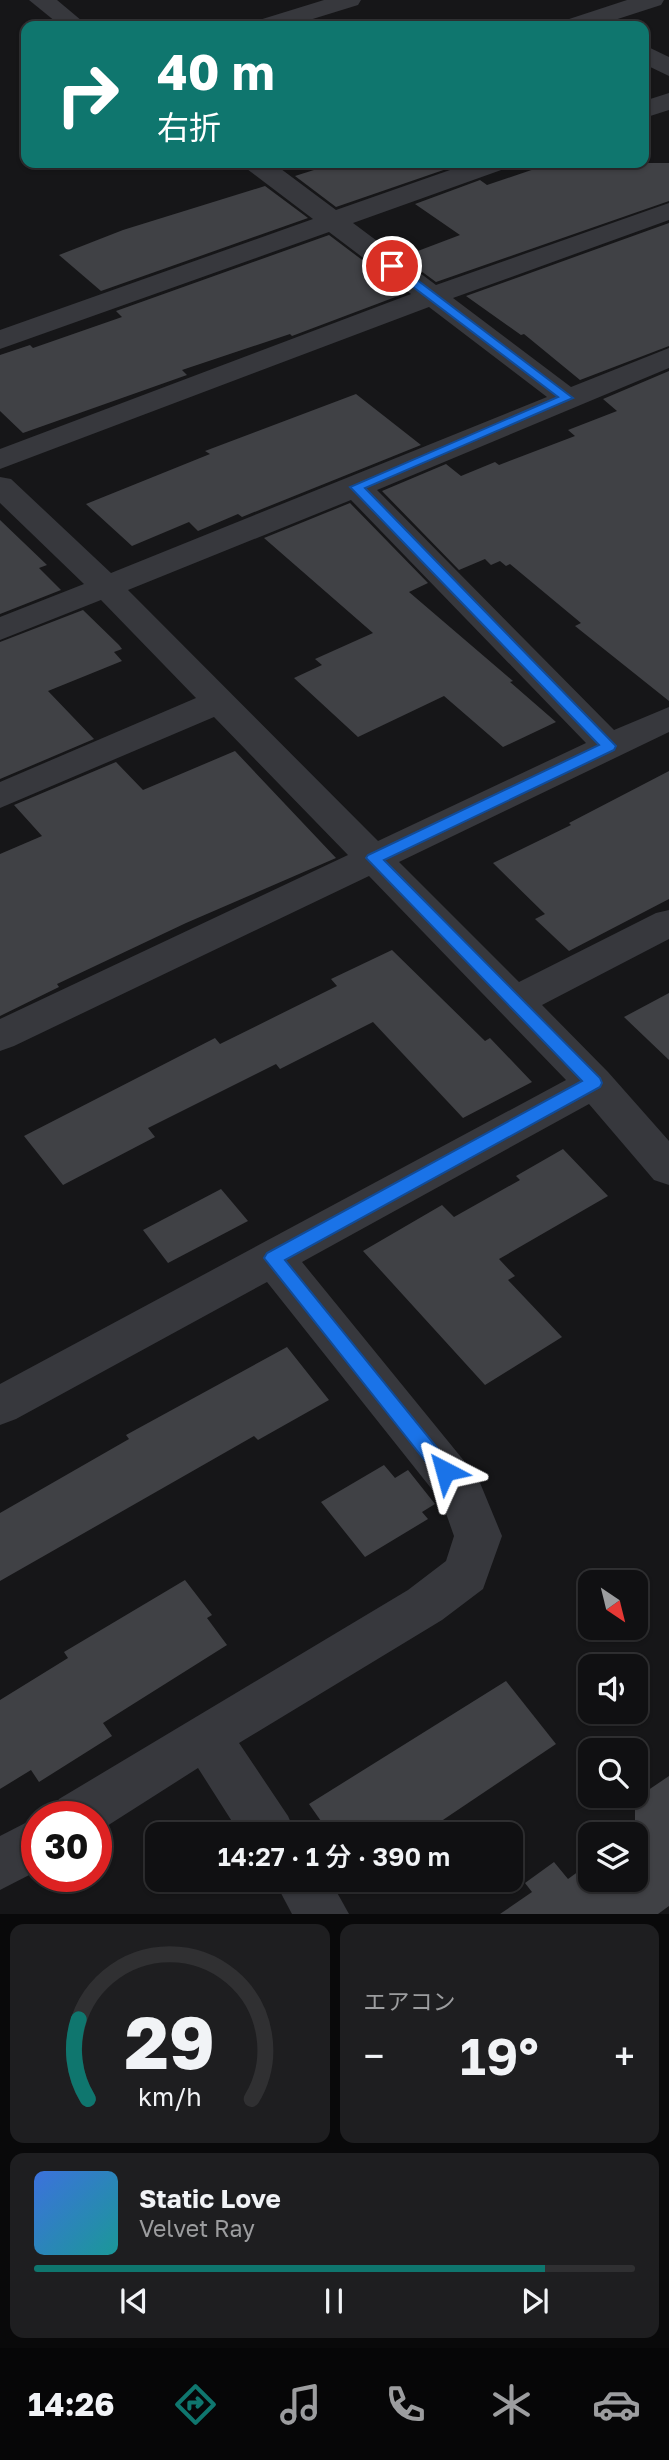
<!DOCTYPE html>
<html lang="ja">
<head>
<meta charset="utf-8">
<style>
  body { margin:0; font-family:"Golos Text","Noto Sans JP",sans-serif; background:#1e1e20; color:#f1f3f6; height:100vh; display:flex; flex-direction:column; font-size:26px; white-space:nowrap }
  * { box-sizing:border-box; margin:0 }
  p { font-size:23px; color:#9c9d9f }
  .icon { flex:none; width:38px; height:38px; fill:none; stroke:currentColor; stroke-width:2; stroke-linecap:round; stroke-linejoin:round }
  .map { position:relative; height:1914px; overflow:hidden }
  .details { display:flex; flex-direction:column; gap:10px; padding:10px; background:#09090a; flex:1 }
  .details>* { flex:none }
  .top-card { position:absolute; left:21px; top:21px; width:628px; height:147px; border-radius:14px; box-shadow:0 2px 5px #0004,0 0 0 2px #303032; background:#0f766e; color:#fff; overflow:hidden }
  .needle { width:46px; rotate:145deg }
  .tools { position:absolute; left:578px; top:1570px; display:grid; gap:14px }
  .tools a { display:grid; place-items:center; width:70px; height:70px; border-radius:14px; background:#101012; box-shadow:0 2px 5px #0004,0 0 0 2px #303032; font-size:35px }
  .speed { position:absolute; left:21px; top:1801px; display:flex; gap:14px; font-size:35px; font-weight:700; text-align:center }
  .speed>* { display:grid; place-content:center; width:91px; height:91px; border-radius:50%; background:#101012; box-shadow:0 2px 5px #0004,0 0 0 2px #303032; line-height:1 }
  .speed .limit { border:10px solid #d22; background:#fff; color:#111 }
  .pin { position:absolute; display:grid; place-items:center; width:60px; height:60px; color:#fff; margin:-30px; border:4px solid #fff; border-radius:50%; box-shadow:0 2px 7px #0007 }
  .me { position:absolute; width:77px; margin:-38px; rotate:321deg; stroke-linejoin:round; filter:drop-shadow(0 0 5px #0008) }
  .turn { display:flex; align-items:center; gap:24px; height:147px; padding:0 21px; font-size:32px }
  .turn .icon { width:91px; height:91px; stroke-width:2.5 }
  .turn b { display:block; font-size:49px; line-height:60px }
  .big { font-size:52px; font-weight:600; line-height:1.1 }
  .details .widget { flex:1; display:flex; flex-direction:column; justify-content:center; gap:10px; min-width:0; padding:0 24px; border-radius:14px; background:#1e1e20 }
  .details .dial { align-items:center; gap:0 }
  .dial svg { height:182px; overflow:visible; fill:none; stroke:#303032; stroke-width:7; stroke-linecap:round; text-anchor:middle }
  .dial text { fill:#f1f3f6; stroke:none }
  .song { display:flex; align-items:center; gap:21px }
  .cover { width:84px; height:84px; border-radius:10px; background:linear-gradient(135deg,hsl(220 70% 55%),hsl(180 70% 35%)) }
  .played { height:7px; border-radius:4px; background:linear-gradient(90deg,#0f766e 85%,#303032 85%) }
  .keys { display:flex; justify-content:space-around; direction:ltr }
  .heat { display:flex; justify-content:space-between; align-items:center; font-size:38px; direction:ltr }
  .details .tiles { flex:1; display:grid; gap:10px; grid-template-columns:1fr 1fr }
  .widget:last-child { grid-column:span 2 }
  .trip { position:absolute; left:145px; top:1822px; width:378px; height:70px; border-radius:14px; background:#101012; box-shadow:0 2px 5px #0004,0 0 0 2px #303032; font-weight:600; line-height:70px; text-align:center }
  .menu { display:flex; height:112px; justify-content:space-around; align-items:center; background:#060607; color:#9c9d9f }
  .menu .icon { width:49px; height:49px }
  .menu .selected { color:#0f766e }
  .menu b { font-size:32px; color:#f1f3f6 }
  .map>svg:first-child { display:block }
  .building { fill:#404145 }
  .lines { fill:none; stroke-linecap:round; stroke-linejoin:round }
  .minor { fill:#37383d; fill-rule:evenodd }
  .route { fill:#1a73e8; stroke:#114b97; stroke-width:2 }
</style>
</head>
<body>
<div class="map">
<svg width="669" height="1914" viewBox="0 0 669 1914">
  <rect width="100%" height="100%" fill="#161618"/>
  <g class="building">
    <polygon points="336,163 455,163 458,165 336,207 295,176"/>
    <polygon points="552,163 669,163 669,201 436,282 402,257 460,235 415,204 480,180 487,185"/>
    <polygon points="265,186 308,218 101,291 59,255 123,230"/>
    <polygon points="669,223 669,346 580,380 524,334 521,335 466,296"/>
    <polygon points="329,235 406,293 292,336 290,334 182,370 187,375 23,433 0,411 0,355 30,345 33,348 122,317 116,311"/>
    <polygon points="669,371 669,701 575,626 581,623 510,564 506,566 500,561 491,565 485,559 459,570 382,491 446,464 461,476 495,462 499,465 575,436 568,430 617,411 603,399"/>
    <polygon points="356,394 421,445 242,517 238,514 198,531 189,522 132,546 86,504 210,454 205,451"/>
    <polygon points="350,503 428,583 409,592 513,681 510,682 556,722 503,747 444,696 358,737 294,678 322,665 315,659 373,633 264,538"/>
    <polygon points="0,520 47,565 39,568 61,590 0,614"/>
    <polygon points="83,610 119,645 122,649 114,652 122,661 48,691 94,739 0,779 0,642"/>
    <polygon points="235,751 336,858 186,923 57,984 59,987 0,1016 0,854 42,836 14,805 116,762 143,790"/>
    <polygon points="669,771 669,899 569,951 535,919 545,914 493,863 571,825 569,823"/>
    <polygon points="392,950 485,1041 490,1038 532,1082 463,1118 373,1022 280,1069 276,1064 148,1128 155,1137 63,1185 24,1136 215,1038 220,1044 337,986 331,979"/>
    <polygon points="669,993 669,1060 624,1017"/>
    <polygon points="563,1149 608,1196 499,1259 515,1276 508,1280 562,1337 485,1385 363,1251 442,1205 454,1217 520,1180 516,1176"/>
    <polygon points="221,1189 248,1221 168,1263 143,1230"/>
    <polygon points="287,1347 329,1400 258,1440 254,1436 0,1581 0,1513 129,1439 126,1435"/>
    <polygon points="384,1465 395,1478 408,1470 435,1504 422,1512 428,1519 365,1557 321,1502"/>
    <polygon points="185,1580 212,1615 207,1618 227,1645 103,1723 112,1736 39,1782 31,1770 0,1789 0,1700 68,1658 64,1652"/>
    <polygon points="506,1681 556,1744 422,1834 330,1834 309,1804"/>
    <polygon points="669,1776 669,1906 658,1914 500,1914 532,1892 525,1883 554,1862 568,1879 590,1863 590,1880 635,1880 635,1834 629,1834 635,1830 635,1799"/>
  </g>
  <g class="lines">
    <g class="minor">
      <polygon points="29,0 57,0 88,26 61,26"/>
      <polygon points="324,0 361,0 358,5 290,26 253,26 256,21"/>
      <polygon points="627,0 664,0 661,5 596,26 560,26 563,21"/>
      <polygon points="644,45 669,57 669,76 644,64"/>
      <polygon points="669,93 669,110 644,118 644,101"/>
      <path d="M243,163h30l63,47 134,-47h38l-4,6 -151,54 83,62 233,-82v17l-216,78 118,89 98,-39v20l-292,122 237,240 55,-23v25l-270,130 120,120 137,-69 13,-3v29l-127,66 66,67 61,69v44l-15,-5 -65,-76 -287,158 176,216 24,58 -19,53 -41,31 -203,123 49,73 8,18h-56l-42,-66 -102,65v-17h-44l7,-17 349,-209 38,-29 8,-25 -12,-34 -175,-220 -251,137 -16,6v-41l566,-304 -197,-204 -355,170 -14,5v-32l348,-164 -134,-138 -214,91v-26l196,-84 -95,-98 -101,40v-23l84,-33 -84,-81v-26l11,2 100,94 436,-176 -118,-90 -429,162v-20l411,-155 -82,-62 -329,117v-19l313,-111 -66,-50zM351,500l235,243 -208,98 -250,-251z"/>
      <polygon points="37,1817 37,1871 0,1890 0,1836"/>
      <polygon points="274,1880 330,1880 349,1914 292,1914"/>
    </g>
  </g>
  <polygon class="route" points="388,264 396,264 573,398 365,488 616,746 614,750 384,860 600,1078 602,1083 600,1087 285,1260 451,1465 454,1471 451,1477 445,1479 438,1477 264,1258 267,1253 582,1081 366,858 368,855 599,745 350,487 558,397 388,268"/>
</svg>
<div class="tools">
<a><svg class="needle" viewBox="-14 -14 28 28"><path d="M0-13l5 13h-10z" fill="#e53935"/><path d="M0 13l5-13h-10z" fill="#9c9d9f"/></svg></a>
<a><svg class="icon" aria-label="sound" viewBox="0 0 24 24"><path d="M4 9h4l5-4v14l-5-4H4zM17 9q2 3 0 6"/></svg></a>
<a><svg class="icon" aria-label="search" viewBox="0 0 24 24"><circle cx="10" cy="10" r="6"/><path d="M15 15l6 6"/></svg></a>
<a><svg class="icon" aria-label="layers" viewBox="0 0 24 24"><path d="M12 4l9 5-9 5-9-5zM3 14l9 5 9-5"/></svg></a>
</div>
<div class="speed"><div class="limit">30</div></div>
<div class="pin" style="left:392px;top:266px;background:#d93025"><svg class="icon" aria-label="arrive" viewBox="0 0 24 24"><path d="M6 21V4h12l-3 4 3 4H6"/></svg></div>
<svg class="me" style="left:445px;top:1471px" viewBox="-20 -20 40 40"><path d="M0-17L14 15 0 8-14 15z" fill="#1a73e8" stroke="#fff" stroke-width="4"/></svg>
<div class="trip">14:27 · 1 分 · 390 m</div>
<div class="top-card">
<div class="turn"><svg class="icon" aria-label="right" viewBox="0 0 24 24"><path d="M7 20v-9h11M14 6l5 5-5 5"/></svg><div><b>40 m</b>右折</div></div>
</div>
</div>
<section class="details">
<div class="tiles">
<div class="widget dial"><svg viewBox="0 0 100 80">
<path d="M14 69A42 42 0 1 1 86 69"/>
<path d="M14 69A42 42 0 0 1 10 34" stroke="#0f766e"/>
<text x="50" y="56" font-size="32" font-weight="700">29</text>
<text x="50" y="72" font-size="11">km/h</text>
</svg></div>
<div class="widget"><p>エアコン</p>
<div class="heat"><a>−</a><b class="big">19°</b><a>+</a></div>
</div>
<div class="widget">
<div class="song"><i class="cover"></i><div><b>Static Love</b><p>Velvet Ray</p></div></div>
<div class="played"></div>
<div class="keys"><svg class="icon" aria-label="previous" viewBox="0 0 24 24"><path d="M18 5L8 12l10 7zM5 5v14"/></svg><svg class="icon" aria-label="pause" viewBox="0 0 24 24"><path d="M8 5v14M16 5v14"/></svg><svg class="icon" aria-label="next" viewBox="0 0 24 24"><path d="M6 5l10 7-10 7zM19 5v14"/></svg></div>
</div>
</div>
</section>
<nav class="menu">
<b>14:26</b>
<svg class="icon selected" aria-label="directions" viewBox="0 0 24 24"><path d="M12 3l9 9-9 9-9-9zM9 14v-3h6M13 9l2 2-2 2"/></svg>
<svg class="icon" aria-label="music" viewBox="0 0 24 24"><path d="M9 18V5l10-2v13"/><circle cx="6" cy="18" r="3"/><circle cx="16" cy="16" r="3"/></svg>
<svg class="icon" aria-label="phone" viewBox="0 0 24 24"><path d="M5 4h4l2 5-3 2q2 4 5 5l2-3 5 2v4C11 20 4 13 5 4z"/></svg>
<svg class="icon" aria-label="climate" viewBox="0 0 24 24"><path d="M12 3v18M4 7l16 10M4 17L20 7"/></svg>
<svg class="icon" aria-label="car" viewBox="0 0 24 24"><path d="M5 17H2v-5l4-1 3-4h7l3 4 3 1v5h-3M9 17h6M6 11h13"/><circle cx="7" cy="17" r="2"/><circle cx="17" cy="17" r="2"/></svg>
</nav>
</body>
</html>
